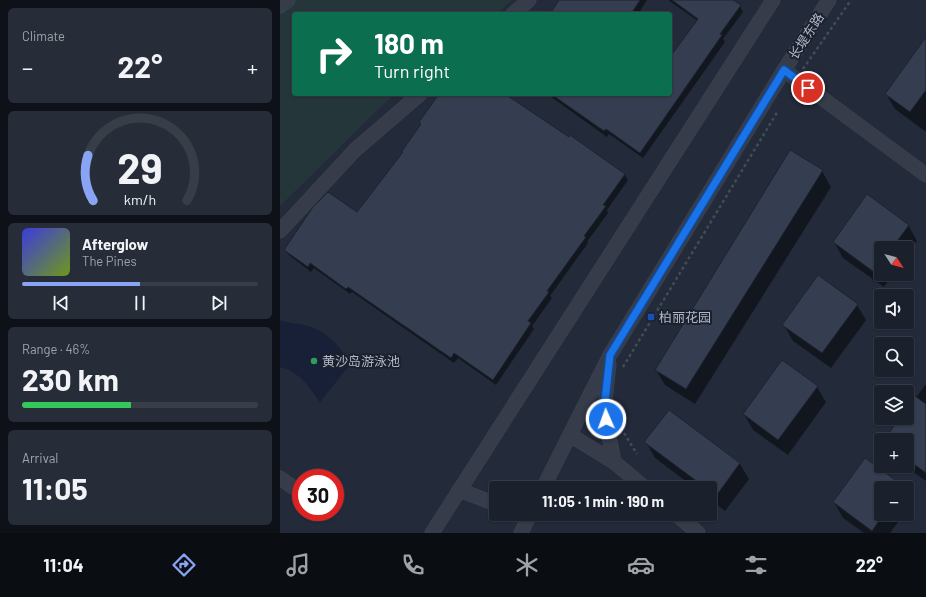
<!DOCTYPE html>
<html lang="en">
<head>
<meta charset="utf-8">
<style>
  body { margin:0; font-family:Barlow,"Noto Sans SC",sans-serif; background:#272d38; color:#f1f3f6; height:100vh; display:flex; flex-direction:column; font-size:15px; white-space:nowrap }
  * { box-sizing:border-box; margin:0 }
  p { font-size:13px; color:#9fa3a9 }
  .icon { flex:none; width:22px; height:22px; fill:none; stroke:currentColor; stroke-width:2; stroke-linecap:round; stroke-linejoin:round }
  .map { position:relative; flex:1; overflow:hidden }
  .sheet { display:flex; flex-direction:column; gap:8px; padding:8px; background:#0e1218; width:280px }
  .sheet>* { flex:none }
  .hud { position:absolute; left:12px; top:12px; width:380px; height:84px; border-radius:4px; box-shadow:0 1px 3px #0004,0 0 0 1px #383e48; background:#0b6e4f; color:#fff; overflow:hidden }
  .needle { width:26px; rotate:126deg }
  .buttons { position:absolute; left:594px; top:241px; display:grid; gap:8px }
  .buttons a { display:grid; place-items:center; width:40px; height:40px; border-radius:4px; background:#1a202c; box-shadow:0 1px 3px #0004,0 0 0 1px #383e48; font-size:20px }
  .speed { position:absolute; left:12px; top:469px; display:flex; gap:8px; font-size:20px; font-weight:700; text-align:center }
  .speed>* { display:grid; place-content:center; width:52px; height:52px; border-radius:50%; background:#1a202c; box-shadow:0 1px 3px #0004,0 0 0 1px #383e48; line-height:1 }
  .speed .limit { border:6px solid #d22; background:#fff; color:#111 }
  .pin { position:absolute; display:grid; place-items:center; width:34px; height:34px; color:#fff; margin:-17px; border:2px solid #fff; border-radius:50%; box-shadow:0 1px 4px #0007 }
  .me { position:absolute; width:44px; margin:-22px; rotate:358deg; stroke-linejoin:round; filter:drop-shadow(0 0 3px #0008) }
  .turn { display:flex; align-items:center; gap:14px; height:84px; padding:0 16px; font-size:18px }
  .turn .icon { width:52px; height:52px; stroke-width:2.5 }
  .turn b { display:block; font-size:28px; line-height:34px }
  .big { font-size:30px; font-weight:700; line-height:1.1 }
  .sheet .widget { flex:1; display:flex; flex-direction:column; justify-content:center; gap:6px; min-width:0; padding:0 14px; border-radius:6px; background:#272d38 }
  .sheet .dial { align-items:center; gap:0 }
  .dial svg { height:104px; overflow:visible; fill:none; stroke:#383e48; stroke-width:7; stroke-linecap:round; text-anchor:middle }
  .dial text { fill:#f1f3f6; stroke:none }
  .song { display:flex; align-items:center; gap:12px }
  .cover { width:48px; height:48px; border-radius:6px; background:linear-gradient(135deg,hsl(240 70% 55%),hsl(80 70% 35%)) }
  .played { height:4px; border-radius:2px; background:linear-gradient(90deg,#89a4f4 50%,#383e48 50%) }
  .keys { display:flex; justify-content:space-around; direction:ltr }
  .heat { display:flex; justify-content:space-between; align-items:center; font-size:22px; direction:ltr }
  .charge { height:6px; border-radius:3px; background:linear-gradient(90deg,#34c759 46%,#383e48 0) }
  .trip { position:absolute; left:209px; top:481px; width:228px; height:40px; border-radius:4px; background:#1a202c; box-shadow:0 1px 3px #0004,0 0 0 1px #383e48; font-weight:700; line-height:40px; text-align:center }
  .tabs { display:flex; height:64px; justify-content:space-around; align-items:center; background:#0a0d12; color:#9fa3a9 }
  .tabs .icon { width:28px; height:28px }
  .tabs .on { color:#89a4f4 }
  .tabs b { font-size:18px; color:#f1f3f6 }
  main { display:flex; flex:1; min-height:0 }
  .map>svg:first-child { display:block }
  .green { fill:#25363b }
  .water { fill:#172037 }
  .shadow { fill:#0007 }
  .building { fill:#353d50; stroke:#1e2331 }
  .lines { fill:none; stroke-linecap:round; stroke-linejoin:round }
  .street-casing { stroke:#404553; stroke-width:15 }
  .path { stroke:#3e4f53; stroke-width:2.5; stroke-dasharray:3 3; stroke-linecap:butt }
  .street { stroke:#373c4a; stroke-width:14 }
  .route-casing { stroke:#114b97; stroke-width:10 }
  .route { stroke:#1a73e8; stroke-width:7 }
  .transit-dot { fill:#1a4fb4; stroke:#1c212f; stroke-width:1.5 }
  .leisure-dot { fill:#2e9e5b; stroke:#1c212f; stroke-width:1.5 }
  .labels { text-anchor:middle; stroke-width:4; stroke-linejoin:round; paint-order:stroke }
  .street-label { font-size:13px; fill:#b2b7c6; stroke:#1c212f }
  .poi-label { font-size:13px; fill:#b2b7c6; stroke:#1c212f; text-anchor:start }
</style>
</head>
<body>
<main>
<section class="sheet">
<div class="widget"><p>Climate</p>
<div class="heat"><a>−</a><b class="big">22°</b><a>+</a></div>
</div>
<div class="widget dial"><svg viewBox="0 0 100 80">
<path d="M14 69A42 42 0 1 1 86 69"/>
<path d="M14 69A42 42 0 0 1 10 34" stroke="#89a4f4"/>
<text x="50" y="56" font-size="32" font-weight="700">29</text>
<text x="50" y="72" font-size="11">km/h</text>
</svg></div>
<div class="widget">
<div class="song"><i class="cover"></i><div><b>Afterglow</b><p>The Pines</p></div></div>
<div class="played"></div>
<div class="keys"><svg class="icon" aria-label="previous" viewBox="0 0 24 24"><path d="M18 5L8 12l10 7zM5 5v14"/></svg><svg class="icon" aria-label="pause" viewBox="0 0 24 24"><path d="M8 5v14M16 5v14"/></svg><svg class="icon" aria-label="next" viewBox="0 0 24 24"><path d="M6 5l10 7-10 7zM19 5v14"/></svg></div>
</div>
<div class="widget"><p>Range · 46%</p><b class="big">230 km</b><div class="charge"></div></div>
<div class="widget"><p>Arrival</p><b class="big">11:05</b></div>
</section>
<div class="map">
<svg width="646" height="533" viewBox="0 0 646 533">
  <rect width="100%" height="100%" fill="#232a3a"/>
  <polygon class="green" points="0,0 232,0 216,14 14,14 14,94 114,94 0,206"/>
  <path class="water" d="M0,320c10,4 21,3 31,7 19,7 32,21 38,39l-29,36c-13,-17 -18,-28 -40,-35z"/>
  <g class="shadow">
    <polygon points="280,0 367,0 358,14 267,14 269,11 272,13"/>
    <polygon points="388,0 452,0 460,6 463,12 443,39 445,42 363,158 329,134 327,137 267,94 390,94 390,51 394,54 418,21"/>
    <polygon points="646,46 646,132 615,109 606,94"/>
    <polygon points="160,94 223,94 345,175 348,180 327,210 328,213 307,242 308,243 270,296 272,298 252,326 254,329 216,385 178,358 174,363 72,292 70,294 34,268 31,272 9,255 5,250 77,214 124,152"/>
    <polygon points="542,171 551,187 415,404 385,385 376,370"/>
    <polygon points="628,225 637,241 627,255 627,248 601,248 601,274 613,274 604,287 563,258 554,242"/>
    <polygon points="577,305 586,320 551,368 513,341 504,325"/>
    <polygon points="646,384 646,481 625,466 627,466 627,440 605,440 621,418 627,418 627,410"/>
    <polygon points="537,387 546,402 508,455 473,430 464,414"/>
    <polygon points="389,411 460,464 469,479 445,511 430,499 430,488 415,488 375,458 366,442"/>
    <polygon points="585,460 624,488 601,488 601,514 624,514 610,533 584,533 563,518 554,502"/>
    <polygon points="627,493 632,503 627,510"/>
  </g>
  <g class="building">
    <polygon points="279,0 360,0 351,14 270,14"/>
    <polygon points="392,0 453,0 461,5 440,34 442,35 360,153 326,129 324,131 271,94 390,94 390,57 418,19"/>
    <polygon points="646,37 646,90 630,112 605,94"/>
    <polygon points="159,94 225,94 289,137 290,135 345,174 323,205 326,206 304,236 306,237 267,291 269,292 248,321 251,323 213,380 174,353 171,358 68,287 66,289 30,263 28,267 4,250 33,207 48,192 77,212 123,152 122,151 141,124 139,122"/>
    <polygon points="510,150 543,170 406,389 375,370"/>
    <polygon points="587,194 629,225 612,248 601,248 601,263 594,272 553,242"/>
    <polygon points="538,275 578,304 542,353 502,325"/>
    <polygon points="502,360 538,386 498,440 463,414"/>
    <polygon points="635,396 646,404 646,473 627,459 627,440 604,440 620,418 627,418 627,408"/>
    <polygon points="389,410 460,463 436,496 430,491 430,488 426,488 364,442"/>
    <polygon points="585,458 626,488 601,488 601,518 592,531 553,502"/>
  </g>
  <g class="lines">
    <defs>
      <g id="street">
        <polyline points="0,6 8,0"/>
        <polyline points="233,14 249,0"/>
        <polyline points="504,70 646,175"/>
        <polyline points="0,231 75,150 140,94"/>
        <polyline points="329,365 324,410 334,462"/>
        <polyline points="290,435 334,462 365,488"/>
        <polyline points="0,478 21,493"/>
        <polyline points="263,488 330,355 504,70 549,0"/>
        <polyline points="179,490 216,504"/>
        <polyline points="396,514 418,533"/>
        <polyline points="152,533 493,0"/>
        <polyline points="241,533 250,514"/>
      </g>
    </defs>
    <use href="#street" class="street-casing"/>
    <g class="path">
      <polyline points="523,69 571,0"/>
      <polyline points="343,367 498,111"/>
      <polyline points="344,433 357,454"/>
    </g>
    <use href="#street" class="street"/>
  </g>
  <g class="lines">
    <defs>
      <polyline id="route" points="326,419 324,410 330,355 504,70 528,88"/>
    </defs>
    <use href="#route" class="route-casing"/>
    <use href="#route" class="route"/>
  </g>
  <rect class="transit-dot" x="367" y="313" width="8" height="8" rx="2"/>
  <circle class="leisure-dot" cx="34" cy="361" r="4"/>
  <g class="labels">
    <g class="street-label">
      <text transform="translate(526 36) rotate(-57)" y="5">长堤东路</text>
    </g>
    <g class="poi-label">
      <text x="379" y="322">柏丽花园</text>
      <text x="42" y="366">黄沙岛游泳池</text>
    </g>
  </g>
</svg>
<div class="buttons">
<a><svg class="needle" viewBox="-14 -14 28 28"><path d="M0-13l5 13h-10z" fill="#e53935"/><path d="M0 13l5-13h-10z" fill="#9fa3a9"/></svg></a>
<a><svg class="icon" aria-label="sound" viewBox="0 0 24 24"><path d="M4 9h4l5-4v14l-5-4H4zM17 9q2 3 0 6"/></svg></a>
<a><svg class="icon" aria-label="search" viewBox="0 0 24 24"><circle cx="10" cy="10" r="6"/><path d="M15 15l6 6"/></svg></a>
<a><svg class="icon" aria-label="layers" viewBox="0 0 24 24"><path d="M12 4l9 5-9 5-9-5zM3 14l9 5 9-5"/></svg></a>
<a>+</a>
<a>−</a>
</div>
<div class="speed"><div class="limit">30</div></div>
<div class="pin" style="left:528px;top:88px;background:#d93025"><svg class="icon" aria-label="arrive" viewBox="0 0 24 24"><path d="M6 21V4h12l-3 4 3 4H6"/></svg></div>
<svg class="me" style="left:326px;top:419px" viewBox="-20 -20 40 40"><circle r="17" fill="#1a73e8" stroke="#fff" stroke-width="3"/><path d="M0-11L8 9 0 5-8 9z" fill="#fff"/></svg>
<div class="trip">11:05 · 1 min · 190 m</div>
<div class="hud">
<div class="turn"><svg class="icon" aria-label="right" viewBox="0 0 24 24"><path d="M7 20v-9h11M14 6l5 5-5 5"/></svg><div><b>180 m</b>Turn right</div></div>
</div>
</div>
</main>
<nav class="tabs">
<b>11:04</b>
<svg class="icon on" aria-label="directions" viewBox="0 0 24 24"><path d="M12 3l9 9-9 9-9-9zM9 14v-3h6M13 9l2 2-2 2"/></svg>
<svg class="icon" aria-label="music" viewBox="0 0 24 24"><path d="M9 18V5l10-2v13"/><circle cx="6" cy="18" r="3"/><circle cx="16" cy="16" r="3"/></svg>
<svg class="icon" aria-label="phone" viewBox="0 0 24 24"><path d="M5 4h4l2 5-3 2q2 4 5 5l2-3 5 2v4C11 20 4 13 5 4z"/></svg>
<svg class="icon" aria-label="climate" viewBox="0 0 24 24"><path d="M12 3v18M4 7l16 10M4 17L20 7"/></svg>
<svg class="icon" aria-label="car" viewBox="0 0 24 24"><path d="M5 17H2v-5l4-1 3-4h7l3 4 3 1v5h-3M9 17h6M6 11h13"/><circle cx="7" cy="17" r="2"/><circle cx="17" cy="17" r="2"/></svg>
<svg class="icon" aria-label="filters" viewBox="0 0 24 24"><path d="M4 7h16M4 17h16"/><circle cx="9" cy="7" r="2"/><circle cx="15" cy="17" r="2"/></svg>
<b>22°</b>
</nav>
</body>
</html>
